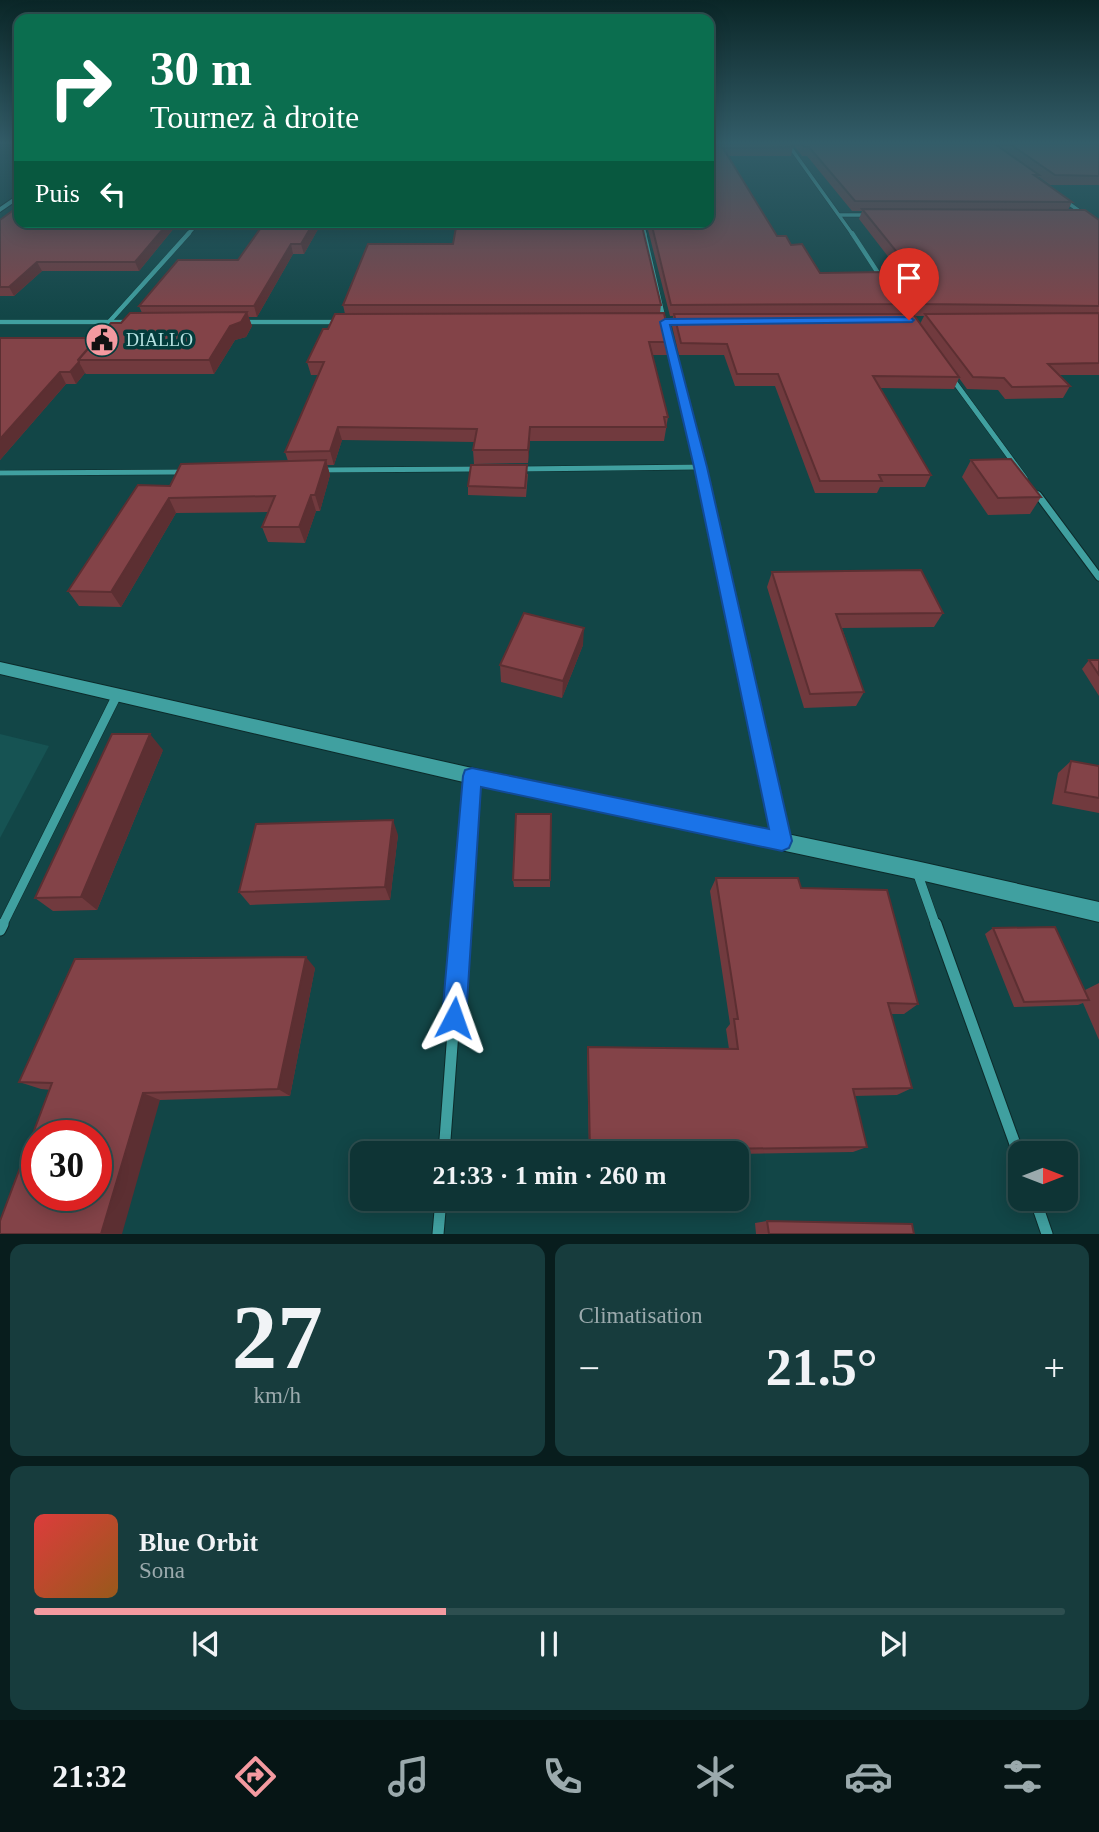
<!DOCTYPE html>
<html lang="fr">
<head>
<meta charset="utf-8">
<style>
  body { margin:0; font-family:"Times New Roman",serif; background:#173c3d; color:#f1f3f6; height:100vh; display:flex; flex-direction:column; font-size:26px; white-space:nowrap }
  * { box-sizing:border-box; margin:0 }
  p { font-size:23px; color:#9baaad }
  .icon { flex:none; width:38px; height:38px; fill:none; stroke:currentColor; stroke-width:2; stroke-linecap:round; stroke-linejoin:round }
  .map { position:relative; height:1234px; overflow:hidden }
  .sheet { display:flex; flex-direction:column; gap:10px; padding:10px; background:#081d1d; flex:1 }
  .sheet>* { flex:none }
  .guide { position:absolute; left:14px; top:14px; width:700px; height:214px; border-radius:14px; box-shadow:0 4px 18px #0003,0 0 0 2px #2e4f50; background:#0b6e4f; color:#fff; overflow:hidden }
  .needle { width:46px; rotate:90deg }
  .buttons { position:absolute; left:1008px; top:1141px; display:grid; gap:14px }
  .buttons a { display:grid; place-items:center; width:70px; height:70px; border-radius:14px; background:#0e3435; box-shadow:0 4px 18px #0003,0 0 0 2px #2e4f50; font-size:35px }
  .speed { position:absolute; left:21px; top:1120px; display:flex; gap:14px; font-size:35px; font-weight:700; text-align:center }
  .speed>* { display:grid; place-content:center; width:91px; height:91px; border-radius:50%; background:#0e3435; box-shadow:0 4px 18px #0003,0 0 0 2px #2e4f50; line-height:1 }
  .speed .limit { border:10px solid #d22; background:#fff; color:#111 }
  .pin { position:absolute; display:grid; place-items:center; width:60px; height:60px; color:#fff; margin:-72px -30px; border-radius:50% 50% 50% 0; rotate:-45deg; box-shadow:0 0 7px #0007 }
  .pin .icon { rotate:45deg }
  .me { position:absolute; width:77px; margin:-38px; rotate:4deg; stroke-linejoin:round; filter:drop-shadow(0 0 5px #0008) }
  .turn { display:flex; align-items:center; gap:24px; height:147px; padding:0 21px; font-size:32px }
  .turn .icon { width:91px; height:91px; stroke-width:2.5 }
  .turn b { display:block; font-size:49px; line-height:60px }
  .then { display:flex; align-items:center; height:66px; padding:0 21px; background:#0003; gap:14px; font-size:26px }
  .big { font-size:52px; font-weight:800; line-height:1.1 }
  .sheet .card { flex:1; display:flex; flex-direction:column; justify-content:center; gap:10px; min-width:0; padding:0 24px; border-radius:14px; background:#173c3d }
  .sheet .dial { align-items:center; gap:0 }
  .dial b { font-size:91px; line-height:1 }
  .song { display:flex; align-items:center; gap:21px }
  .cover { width:84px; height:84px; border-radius:10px; background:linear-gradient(135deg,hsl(0 70% 55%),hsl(30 70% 35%)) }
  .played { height:7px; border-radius:4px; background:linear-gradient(90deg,#f49aa0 40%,#2e4f50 40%) }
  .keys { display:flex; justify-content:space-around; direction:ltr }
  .heat { display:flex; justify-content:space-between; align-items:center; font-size:38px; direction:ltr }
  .sheet .tiles { flex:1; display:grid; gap:10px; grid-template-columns:1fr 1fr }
  .card:last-child { grid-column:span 2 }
  .trip { position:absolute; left:350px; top:1141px; width:399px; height:70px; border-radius:14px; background:#0e3435; box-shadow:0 4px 18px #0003,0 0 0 2px #2e4f50; font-weight:800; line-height:70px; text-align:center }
  .tabs { display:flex; height:112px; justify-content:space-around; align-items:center; background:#061515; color:#9baaad }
  .tabs .icon { width:49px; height:49px }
  .tabs .selected { color:#f49aa0 }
  .tabs b { font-size:32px; color:#f1f3f6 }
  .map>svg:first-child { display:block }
  .built { fill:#165353 }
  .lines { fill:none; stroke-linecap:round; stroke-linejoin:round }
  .street-far5-casing { stroke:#0c2a2a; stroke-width:4.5 }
  .street-far4-casing { stroke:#0c2a2a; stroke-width:5 }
  .street-far3-casing { stroke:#0c2a2a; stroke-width:6 }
  .street-far2-casing { stroke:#0c2a2a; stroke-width:9 }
  .street-far1-casing { stroke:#0c2a2a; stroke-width:10 }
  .street-casing { stroke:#0c2a2a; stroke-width:13 }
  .secondary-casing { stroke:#0c2a2a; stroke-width:2 }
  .street-far5 { stroke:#40a0a0; stroke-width:3.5 }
  .street-far4 { stroke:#40a0a0; stroke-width:4.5 }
  .street-far3 { stroke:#40a0a0; stroke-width:5 }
  .street-far2 { stroke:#40a0a0; stroke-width:7 }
  .street-far1 { stroke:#40a0a0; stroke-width:9 }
  .street { stroke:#40a0a0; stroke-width:11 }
  .secondary { fill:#40a0a0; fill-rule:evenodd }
  .wall { fill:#713a3e; fill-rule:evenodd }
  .shaded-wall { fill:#5c2f32 }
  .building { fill:#834348; stroke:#5c2f32; stroke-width:2; fill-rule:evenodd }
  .route { fill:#1a73e8; stroke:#114b97; stroke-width:2 }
  .labels { text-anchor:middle; stroke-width:7; stroke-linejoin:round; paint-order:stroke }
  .far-poi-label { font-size:18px; fill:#b7e2e2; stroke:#033c3c; text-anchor:start }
</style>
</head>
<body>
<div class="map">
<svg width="1099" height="1234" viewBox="0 0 1099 1234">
  <rect width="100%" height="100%" fill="#124647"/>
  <polygon class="built" points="0,734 49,746 0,838"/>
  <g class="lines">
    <defs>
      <g id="street-far5">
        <polyline points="788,144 853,235"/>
        <polyline points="1064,200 1085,215"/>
        <polyline points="840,215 867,215"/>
        <polyline points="642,222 645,235"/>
        <polyline points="187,235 199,222"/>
      </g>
      <g id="street-far4">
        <polyline points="644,233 664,321"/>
        <polyline points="852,233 882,279"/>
        <polyline points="0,322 129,322"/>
        <polyline points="109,322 189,233"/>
        <polyline points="242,322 339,322"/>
        <polyline points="668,336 671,350"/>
      </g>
      <g id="street-far3">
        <polyline points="671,348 708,497"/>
        <polyline points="951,377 1025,478"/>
        <polyline points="519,469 701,467"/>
        <polyline points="320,470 479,469"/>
        <polyline points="0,473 185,472"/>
        <polyline points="1036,493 1039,497"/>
      </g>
      <g id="street-far2">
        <polyline points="707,495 748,685"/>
        <polyline points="1038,495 1099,577"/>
      </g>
      <g id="street-far1">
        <polyline points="748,683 782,839"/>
        <polyline points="917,872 936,926"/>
        <polyline points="2,926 117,695"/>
        <polyline points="461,926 472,777"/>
      </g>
      <g id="street">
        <polyline points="936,924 1020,1158"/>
        <polyline points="0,930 3,924"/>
        <polyline points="444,1153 461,924"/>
        <polyline points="1035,1199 1047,1234"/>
        <polyline points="438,1234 441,1199"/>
      </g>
      <g id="secondary">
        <polygon points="19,194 19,199 0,212 0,207"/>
        <polygon points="0,662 472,768 916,861 1099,902 1099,922 916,879 472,784 0,674"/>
      </g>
    </defs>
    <use href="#street-far5" class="street-far5-casing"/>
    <use href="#street-far4" class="street-far4-casing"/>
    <use href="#street-far3" class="street-far3-casing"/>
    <use href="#street-far2" class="street-far2-casing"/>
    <use href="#street-far1" class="street-far1-casing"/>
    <use href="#street" class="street-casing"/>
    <use href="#secondary" class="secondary-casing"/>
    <use href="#street-far5" class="street-far5"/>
    <use href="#street-far4" class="street-far4"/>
    <use href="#street-far3" class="street-far3"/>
    <use href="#street-far2" class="street-far2"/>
    <use href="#street-far1" class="street-far1"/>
    <use href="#street" class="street"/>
    <use href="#secondary" class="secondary"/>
  </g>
  <g class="wall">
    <path d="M709,144l84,3 -2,9h-63l49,80 14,9 29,28 72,10 3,-11h5l-41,-53 3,-8h-10l-45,-55h-5l-9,-12h306v41h-49l-11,-8 -1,1 34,24 -4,8 31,10v155h-40l11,11 -7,12 -58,1 -7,-9 -31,-1 -8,-11 -5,11 -74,-1 51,87 -6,12h-45l-3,6h-62l-40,-107h-40l-11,-31h-45l-7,-29 1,-10h-3l-24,-94h63zM906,304l7,10h-10zM914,316h10l-4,8z"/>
    <polygon points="0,220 19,222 179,222 139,271 42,271 14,296 0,296"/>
    <polygon points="322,222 304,254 293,254 257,317 248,317 252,326 246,337 235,340 214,374 86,374 85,373 76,384 66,384 0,460 0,338 97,338 121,323 142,313 139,306"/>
    <polygon points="343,305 661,305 660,313 670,342 668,355 652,355 668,417 664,441 530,441 528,463 474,464 473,450 474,442 342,440 334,465 327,465 330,475 320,511 316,511 305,543 268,542 262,527 269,512 176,513 121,607 79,606 68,591 170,486 288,461 285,452 319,375 311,375 307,362 328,329 345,314"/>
    <polygon points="971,460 1041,497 1030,514 988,515 962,477"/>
    <polygon points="528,474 526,497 468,495 468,486"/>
    <polygon points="772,572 943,613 934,627 842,628 864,692 856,706 804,708 767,587"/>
    <polygon points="583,645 562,698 501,682 500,665"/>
    <polygon points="1089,660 1099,660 1099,696 1082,669"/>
    <polygon points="163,750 97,910 53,911 35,898"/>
    <polygon points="1071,761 1099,766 1099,813 1052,804 1058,773"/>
    <polygon points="551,814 550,887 514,887 513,880"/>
    <polygon points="398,835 390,900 250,905 239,892"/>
    <polygon points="716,878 801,888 918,1004 904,1014 891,1014 912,1088 897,1095 854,1096 867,1147 853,1152 737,1154 589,1153 587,1056 588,1047 729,1049 726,1029 730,1024 710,891"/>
    <polygon points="993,928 1085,990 1099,983 1099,1040 1083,1003 1078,1005 1014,1007 985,934"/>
    <polygon points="315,968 290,1096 160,1100 41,1089 19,1082"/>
    <polygon points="767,1221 914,1234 756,1234 755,1223"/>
  </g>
  <g class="shaded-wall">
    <polygon points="169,222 179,222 139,271 135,262"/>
    <polygon points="314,222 322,222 304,254 301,244"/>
    <polygon points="291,244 293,254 257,317 254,306"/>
    <polygon points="37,262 42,271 14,296 9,287"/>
    <polygon points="247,312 252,326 246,337 235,340 214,374 209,360 230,326"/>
    <polygon points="79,362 85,373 76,384 70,372"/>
    <polygon points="60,372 66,384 0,460 0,439"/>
    <polygon points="338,427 342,440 334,465 330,451"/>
    <polygon points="530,427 530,441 528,463 528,450"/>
    <polygon points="326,460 330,475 320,511 315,495"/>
    <polygon points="311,495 316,511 305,543 299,527"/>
    <polygon points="169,498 176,513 121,607 111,592"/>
    <polygon points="584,628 583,645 562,698 563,681"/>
    <polygon points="150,734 163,750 97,910 81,897"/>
    <polygon points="393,820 398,835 390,900 385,887"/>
    <polygon points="306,957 315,968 290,1096 278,1089"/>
    <polygon points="143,1093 160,1100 122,1234 101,1234"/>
  </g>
  <g class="building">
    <polygon points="709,144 791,144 793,147 723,148 777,236 786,236 791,245 802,244 820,273 884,272 906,304 671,305 651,222 709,222"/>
    <polygon points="802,144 995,144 1039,175 1034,175 1072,202 855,201 809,147 804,147"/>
    <polygon points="1010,144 1099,144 1099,176 1055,175"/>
    <polygon points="19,206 19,222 169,222 135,262 37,262 9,287 0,287 0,220"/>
    <polygon points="862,209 1085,210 1099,220 1099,306 918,304 895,272 913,272"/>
    <polygon points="265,222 314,222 301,244 291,244 254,306 139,306 178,260 238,260"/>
    <polygon points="457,222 641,222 661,305 343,305 368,244 453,244"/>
    <polygon points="247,312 241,322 230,326 209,360 78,360 111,323 121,323 130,313"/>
    <polygon points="664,313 670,342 649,342 668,417 664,417 666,427 530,427 528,450 473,450 477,429 338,427 330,451 285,452 324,362 307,362 323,329 328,329 335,314"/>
    <polygon points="1099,313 1099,363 1048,364 1070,386 1012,387 1004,378 973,377 925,314"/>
    <polygon points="674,314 913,314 959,377 873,376 931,475 879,475 882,481 820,481 778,374 737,374 727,344 681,343"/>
    <polygon points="0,338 97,338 78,360 79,362 70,372 60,372 0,439"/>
    <polygon points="1011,459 1041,497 998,498 971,460"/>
    <polygon points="326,460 315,495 311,495 299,527 262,527 275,496 169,498 111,592 68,591 138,485 170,486 181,464"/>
    <polygon points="471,465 527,465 525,488 468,486"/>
    <polygon points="921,570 943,613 836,614 864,692 810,694 772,572"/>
    <polygon points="524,613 584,628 563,681 500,665"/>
    <polygon points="1089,660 1099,660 1099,675"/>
    <polygon points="112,734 150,734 81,897 35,898"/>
    <polygon points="1071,761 1099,766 1099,798 1065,792"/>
    <polygon points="516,814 551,814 550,880 513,880"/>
    <polygon points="393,820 385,887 239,892 256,824"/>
    <polygon points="716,878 798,878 801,888 887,890 918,1004 888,1003 912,1088 853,1089 867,1147 716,1149 717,1153 590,1153 588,1047 738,1049 734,1019 738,1019"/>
    <polygon points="1055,927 1089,1000 1024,1002 993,928"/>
    <path d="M306,957l-28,132 -135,4 -42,141h-101v-13l52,-138 -33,-1 56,-123zM37,1136h59v59h-59z"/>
    <polygon points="767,1221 912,1224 914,1234 769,1234"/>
  </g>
  <linearGradient id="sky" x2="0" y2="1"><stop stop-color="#0a2627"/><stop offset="0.45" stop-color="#335d69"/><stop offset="1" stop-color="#335d69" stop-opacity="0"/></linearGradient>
  <rect width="1099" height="317" fill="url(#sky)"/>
  <polygon class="route" points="909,317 914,320 912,322 670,325 707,467 792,841 789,848 782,851 481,787 466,1018 463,1027 454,1030 446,1027 442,1018 463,776 465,770 472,768 769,829 694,467 660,322 665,319"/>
  <defs>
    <symbol id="civic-disc" viewBox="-11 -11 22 22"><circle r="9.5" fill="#f49aa0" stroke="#033c3c"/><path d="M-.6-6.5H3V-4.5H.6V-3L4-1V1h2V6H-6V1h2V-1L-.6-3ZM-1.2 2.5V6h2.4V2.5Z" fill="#111"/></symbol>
  </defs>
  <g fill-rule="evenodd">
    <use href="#civic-disc" x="83" y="321" width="38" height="38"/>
  </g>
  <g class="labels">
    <g class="far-poi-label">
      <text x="126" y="346">DIALLO</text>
    </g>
  </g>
</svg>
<div class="buttons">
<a><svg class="needle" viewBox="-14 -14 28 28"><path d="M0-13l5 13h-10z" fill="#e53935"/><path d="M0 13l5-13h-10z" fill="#9baaad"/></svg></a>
</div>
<div class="speed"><div class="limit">30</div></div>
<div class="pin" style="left:909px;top:320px;background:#d93025"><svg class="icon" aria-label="arrive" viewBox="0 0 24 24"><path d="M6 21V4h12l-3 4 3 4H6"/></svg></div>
<svg class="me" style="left:454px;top:1018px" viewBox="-20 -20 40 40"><path d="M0-17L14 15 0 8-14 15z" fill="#1a73e8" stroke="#fff" stroke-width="4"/></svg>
<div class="trip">21:33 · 1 min · 260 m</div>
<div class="guide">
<div class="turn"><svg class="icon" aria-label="right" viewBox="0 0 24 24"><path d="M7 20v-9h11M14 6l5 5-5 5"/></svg><div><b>30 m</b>Tournez à droite</div></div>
<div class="then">Puis<svg class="icon" aria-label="left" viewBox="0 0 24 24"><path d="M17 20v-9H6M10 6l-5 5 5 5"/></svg></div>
</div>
</div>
<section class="sheet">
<div class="tiles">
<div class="card dial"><b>27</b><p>km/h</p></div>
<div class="card"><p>Climatisation</p>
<div class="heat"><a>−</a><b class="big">21.5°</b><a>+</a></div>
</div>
<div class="card">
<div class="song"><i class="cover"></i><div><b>Blue Orbit</b><p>Sona</p></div></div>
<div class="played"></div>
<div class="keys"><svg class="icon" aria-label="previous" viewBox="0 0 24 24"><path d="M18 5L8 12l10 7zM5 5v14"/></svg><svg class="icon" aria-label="pause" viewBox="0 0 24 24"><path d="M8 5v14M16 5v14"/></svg><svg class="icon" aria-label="next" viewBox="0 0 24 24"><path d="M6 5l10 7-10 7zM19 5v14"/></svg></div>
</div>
</div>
</section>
<nav class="tabs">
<b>21:32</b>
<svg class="icon selected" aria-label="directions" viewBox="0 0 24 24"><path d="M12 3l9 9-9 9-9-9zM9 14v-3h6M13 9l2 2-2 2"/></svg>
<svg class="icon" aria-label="music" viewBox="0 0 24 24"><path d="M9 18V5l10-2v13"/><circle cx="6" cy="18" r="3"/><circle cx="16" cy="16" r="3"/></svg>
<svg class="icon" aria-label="phone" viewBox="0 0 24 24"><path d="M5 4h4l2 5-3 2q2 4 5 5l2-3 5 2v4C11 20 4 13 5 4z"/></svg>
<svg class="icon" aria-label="climate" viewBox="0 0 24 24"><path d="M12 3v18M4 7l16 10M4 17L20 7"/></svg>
<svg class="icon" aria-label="car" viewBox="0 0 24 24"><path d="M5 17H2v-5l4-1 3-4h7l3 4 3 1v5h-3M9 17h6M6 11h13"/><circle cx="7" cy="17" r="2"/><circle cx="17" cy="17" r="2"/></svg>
<svg class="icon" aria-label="filters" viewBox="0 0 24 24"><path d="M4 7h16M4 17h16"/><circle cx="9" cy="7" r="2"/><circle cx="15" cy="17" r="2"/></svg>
</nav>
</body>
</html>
